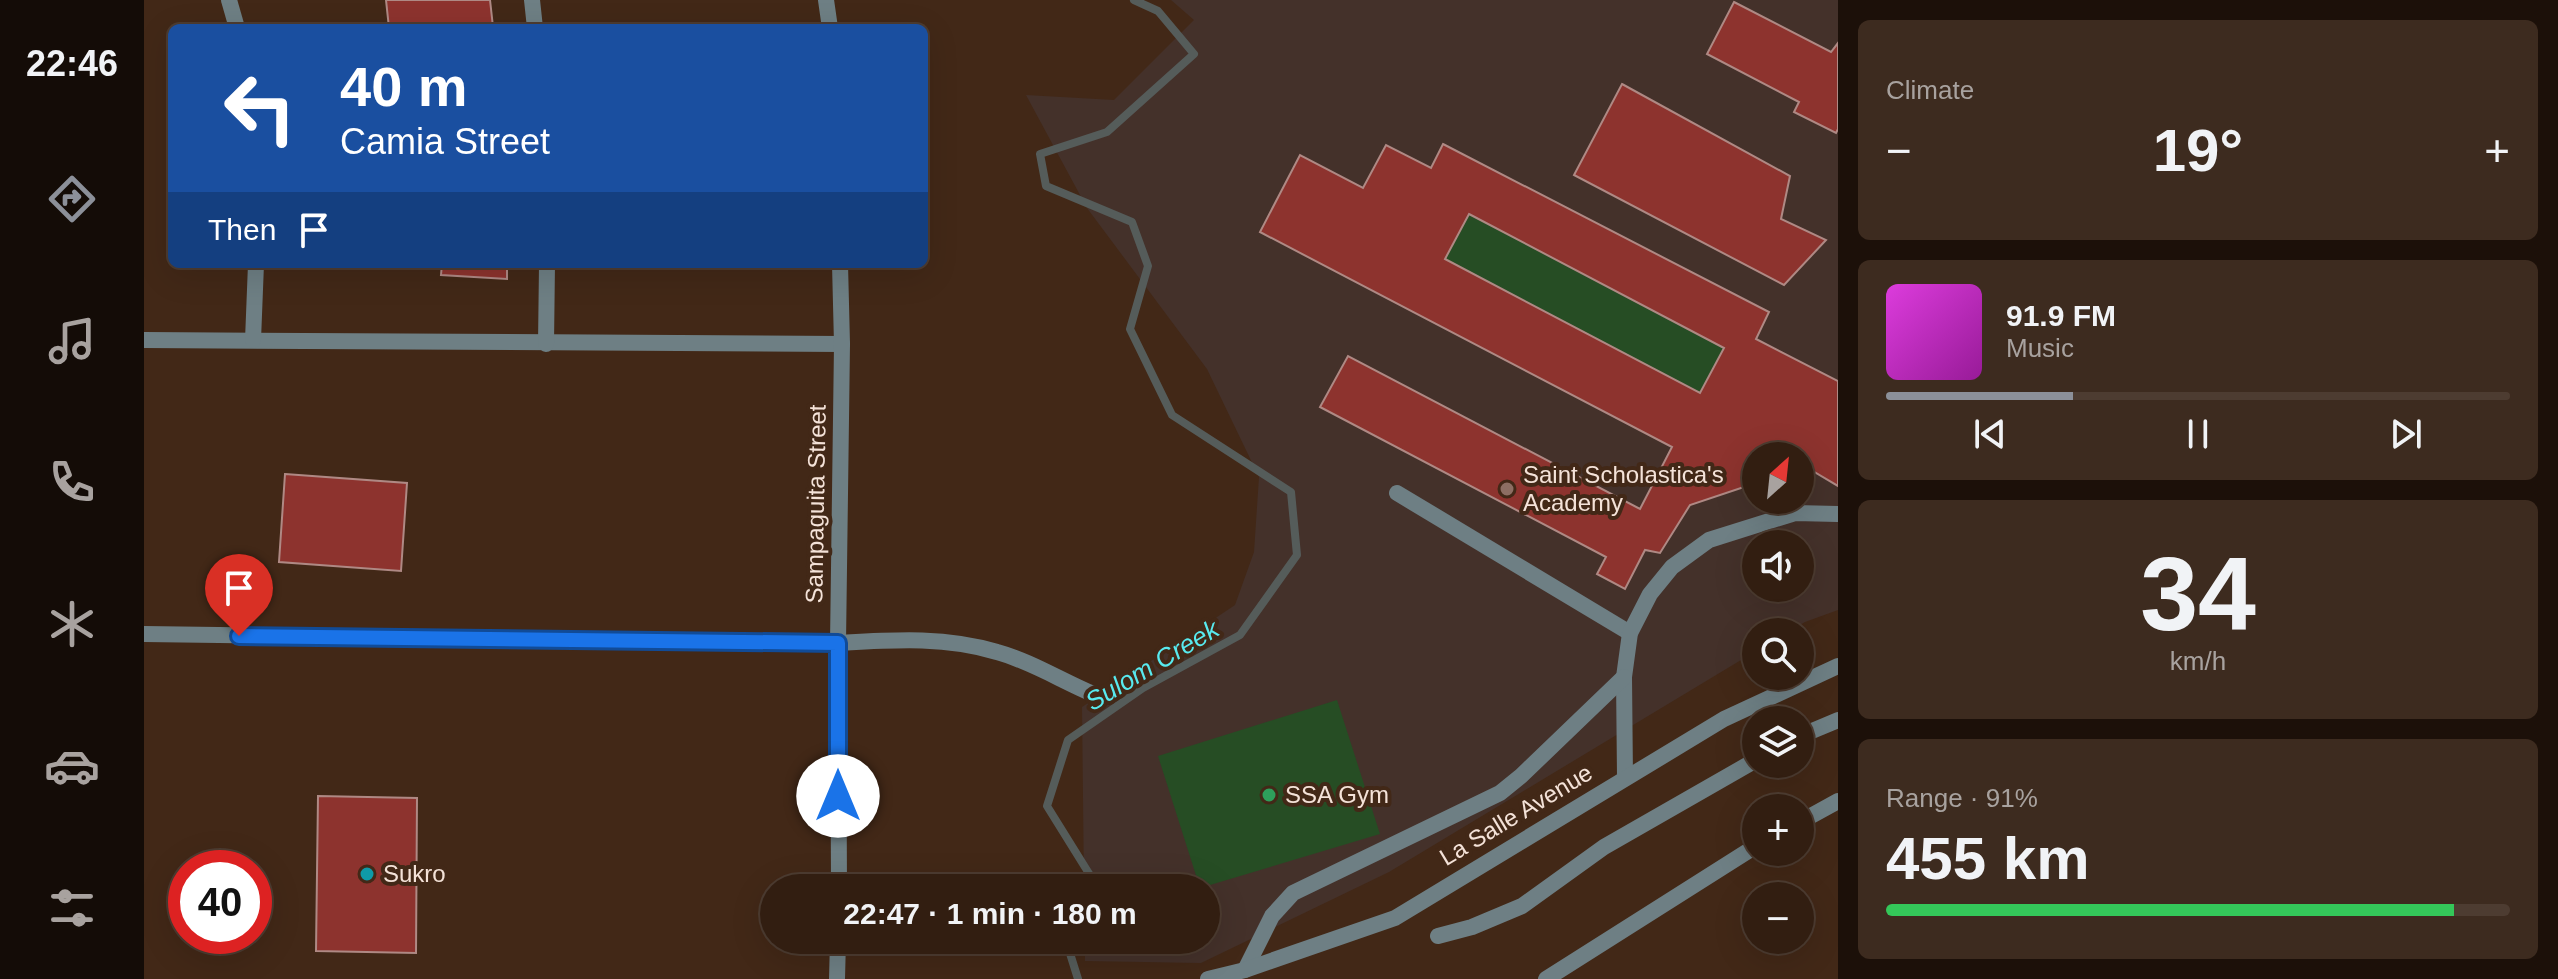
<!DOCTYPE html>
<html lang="en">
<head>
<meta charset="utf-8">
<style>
  body { margin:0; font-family:Helvetica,sans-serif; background:#3d2b1f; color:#f1f3f6; height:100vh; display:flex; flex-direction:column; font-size:30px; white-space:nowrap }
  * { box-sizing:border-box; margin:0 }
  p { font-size:26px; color:#a8a29f }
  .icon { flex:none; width:44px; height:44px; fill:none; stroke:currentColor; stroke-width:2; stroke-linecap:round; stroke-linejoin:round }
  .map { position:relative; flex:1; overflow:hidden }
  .panel { display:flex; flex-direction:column; gap:20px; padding:20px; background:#1c1009; width:720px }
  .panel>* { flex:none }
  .banner { position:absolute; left:24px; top:24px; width:760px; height:244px; border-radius:12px; box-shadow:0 8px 32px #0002,0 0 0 2px #4d3c31; background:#1a4fa0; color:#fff; overflow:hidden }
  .needle { width:52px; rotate:27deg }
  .fabs { position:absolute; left:1598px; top:442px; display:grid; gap:16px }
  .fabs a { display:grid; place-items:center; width:72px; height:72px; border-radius:50%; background:#321e11; box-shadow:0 8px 32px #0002,0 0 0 2px #4d3c31; font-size:40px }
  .speed { position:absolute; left:24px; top:850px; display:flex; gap:16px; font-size:40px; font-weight:700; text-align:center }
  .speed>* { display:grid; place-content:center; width:104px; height:104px; border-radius:50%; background:#321e11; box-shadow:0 8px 32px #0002,0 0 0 2px #4d3c31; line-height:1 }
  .speed .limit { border:12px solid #d22; background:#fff; color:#111 }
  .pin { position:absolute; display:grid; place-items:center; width:68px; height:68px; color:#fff; margin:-82px -34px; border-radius:50% 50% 50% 0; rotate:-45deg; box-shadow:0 0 8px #0007 }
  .pin .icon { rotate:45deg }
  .me { position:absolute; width:88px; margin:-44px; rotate:0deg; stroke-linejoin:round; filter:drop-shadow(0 0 6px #0008) }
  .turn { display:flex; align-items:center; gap:28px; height:168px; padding:0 40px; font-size:36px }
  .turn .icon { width:104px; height:104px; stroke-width:2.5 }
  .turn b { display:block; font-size:56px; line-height:68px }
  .then { display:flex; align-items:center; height:76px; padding:0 40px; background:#0003; gap:16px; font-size:30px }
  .big { font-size:60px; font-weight:800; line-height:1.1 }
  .panel .tile { flex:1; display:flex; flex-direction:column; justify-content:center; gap:12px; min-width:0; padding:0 28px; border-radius:12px; background:#3d2b1f }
  .panel .dial { align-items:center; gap:0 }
  .dial b { font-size:104px; line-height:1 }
  .song { display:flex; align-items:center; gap:24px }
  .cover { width:96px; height:96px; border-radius:12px; background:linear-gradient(135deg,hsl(300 70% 55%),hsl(300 70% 35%)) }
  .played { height:8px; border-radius:4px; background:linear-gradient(90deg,#8c9099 30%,#4d3c31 30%) }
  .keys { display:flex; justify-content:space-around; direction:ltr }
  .heat { display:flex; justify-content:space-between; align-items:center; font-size:44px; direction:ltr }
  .charge { height:12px; border-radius:6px; background:linear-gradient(90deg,#34c759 91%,#4d3c31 0) }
  .trip { position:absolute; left:616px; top:874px; width:460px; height:80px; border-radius:40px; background:#321e11; box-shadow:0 8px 32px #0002,0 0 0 2px #4d3c31; font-weight:800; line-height:80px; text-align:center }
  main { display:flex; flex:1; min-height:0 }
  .tabs { display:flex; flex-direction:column; width:144px; justify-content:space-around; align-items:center; background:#140c07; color:#a8a29f }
  .tabs .icon { width:56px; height:56px }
  .tabs .current { color:#8c9099 }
  .tabs b { font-size:36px; color:#f1f3f6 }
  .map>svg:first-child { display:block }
  .education { fill:#44312a; fill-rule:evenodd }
  .green { fill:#264d24 }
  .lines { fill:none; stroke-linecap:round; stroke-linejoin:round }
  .stream { stroke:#555c5a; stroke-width:8 }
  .building { fill:#8d332e; stroke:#af8984; stroke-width:2; fill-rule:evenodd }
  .service { stroke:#6e7f84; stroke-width:16 }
  .minor { stroke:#6e7f84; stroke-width:16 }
  .tertiary { stroke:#6e7f84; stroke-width:16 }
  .route-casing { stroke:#114b97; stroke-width:20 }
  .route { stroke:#1a73e8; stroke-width:14 }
  .education-dot { fill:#8d6e63; stroke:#422817; stroke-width:3 }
  .leisure-dot { fill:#2e9e5b; stroke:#422817; stroke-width:3 }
  .culture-dot { fill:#0f9aa8; stroke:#422817; stroke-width:3 }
  .labels { text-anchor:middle; stroke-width:8; stroke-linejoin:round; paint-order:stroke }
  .poi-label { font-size:24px; fill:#f4e2d8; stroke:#422817; text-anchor:start }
  .street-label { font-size:24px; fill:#f4e2d8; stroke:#422817 }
  .water-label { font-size:26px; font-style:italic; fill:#58eaef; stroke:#422817 }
</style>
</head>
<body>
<main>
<nav class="tabs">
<b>22:46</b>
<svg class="icon current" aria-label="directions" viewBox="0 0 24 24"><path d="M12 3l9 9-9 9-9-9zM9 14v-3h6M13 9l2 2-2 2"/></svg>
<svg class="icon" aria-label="music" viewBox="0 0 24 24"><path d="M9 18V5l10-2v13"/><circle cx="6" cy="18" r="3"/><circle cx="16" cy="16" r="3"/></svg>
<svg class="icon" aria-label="phone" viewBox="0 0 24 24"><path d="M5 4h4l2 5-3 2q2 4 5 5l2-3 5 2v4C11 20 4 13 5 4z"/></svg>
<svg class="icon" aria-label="climate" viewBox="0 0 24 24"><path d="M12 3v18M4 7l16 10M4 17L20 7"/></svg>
<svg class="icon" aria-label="car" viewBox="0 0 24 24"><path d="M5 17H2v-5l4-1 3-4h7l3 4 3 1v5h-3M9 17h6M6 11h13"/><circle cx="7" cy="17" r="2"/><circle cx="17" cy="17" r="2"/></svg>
<svg class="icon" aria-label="filters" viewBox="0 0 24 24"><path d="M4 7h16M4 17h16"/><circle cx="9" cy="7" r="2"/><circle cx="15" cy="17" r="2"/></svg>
</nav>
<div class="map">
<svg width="1694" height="979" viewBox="0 0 1694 979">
  <rect width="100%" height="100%" fill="#422817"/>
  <path class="education" d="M1027,0h667v610l-33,12 -17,10h-32v19l-367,221 -188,91 -116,-2v-21h121v-52h-122l-2,-181 153,-102 19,-53 5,-75 -52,-108 -120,-161 -61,-113 88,5 80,-80zM1612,456h44v44h-44zM1612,544h44v44h-44z"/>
  <g class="green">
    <polygon points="1325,214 1580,348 1556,393 1301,259"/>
    <polygon points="1193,700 1236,834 1056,888 1014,756"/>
  </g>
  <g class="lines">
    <g class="stream">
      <polyline points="954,888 903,806 924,740 999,688 1096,635 1153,555 1147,492 1028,415 986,329 1004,266 988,222 902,186 896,154 963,132 1050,54 1014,11 990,0"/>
      <polyline points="927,940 924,947 934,979"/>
    </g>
  </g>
  <g class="building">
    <polygon points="242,0 346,0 349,27 245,28"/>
    <polygon points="1590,2 1687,52 1694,43 1694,129 1692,133 1650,112 1655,102 1563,54"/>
    <polygon points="1478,84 1646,176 1637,219 1682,240 1640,285 1430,175"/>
    <path d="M1299,144l326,168 -13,27 82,42v105l-32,-19 -6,2v-13h-44v27l-66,22 -30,48 -15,-3 -20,39 -28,-15 9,-17 -286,-150 28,-51 292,153 32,-62 -412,-215 40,-77 63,33 23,-43 45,23zM1325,214l255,134 -24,45 -255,-134z"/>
    <polygon points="298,264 363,264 363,279 297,275"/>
    <polygon points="141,474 263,483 257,571 135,562"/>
    <polygon points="174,796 273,798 272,953 172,951"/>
  </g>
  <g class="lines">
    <g class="service">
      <polyline points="1253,493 1486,633"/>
      <path d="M694,643c54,-3 106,-7 159,9 33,9 65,29 96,42"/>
      <polyline points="1656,736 1694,720"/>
      <polyline points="1481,777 1480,677 1486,633 1506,594 1528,567 1565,540 1651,513 1694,514"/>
      <polyline points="1294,936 1328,927 1378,906 1460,847 1612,760"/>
      <polyline points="1101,970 1128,916 1149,893 1356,793 1377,776 1480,677"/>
    </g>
    <g class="minor">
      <polyline points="85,0 93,28"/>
      <polyline points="388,0 391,28"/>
      <polyline points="0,340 698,344"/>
      <polyline points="109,340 112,264"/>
      <polyline points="402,344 403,264"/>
      <polyline points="0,634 694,643"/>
      <polyline points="1656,822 1694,801"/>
      <polyline points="693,979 694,940"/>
      <polyline points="1402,979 1612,846"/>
    </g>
    <g class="tertiary">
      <polyline points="682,0 686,28"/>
      <polyline points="695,888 694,643 698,344 696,264"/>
      <polyline points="1064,979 1101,970 1251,918 1580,719 1694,666"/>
    </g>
  </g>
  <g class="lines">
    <defs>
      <polyline id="route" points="95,636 694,643 694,796"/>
    </defs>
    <use href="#route" class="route-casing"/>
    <use href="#route" class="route"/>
  </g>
  <circle class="education-dot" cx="1363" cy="489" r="8"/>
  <circle class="leisure-dot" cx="1125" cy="795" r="8"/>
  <circle class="culture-dot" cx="223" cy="874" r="8"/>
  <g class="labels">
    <g class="poi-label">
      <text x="1379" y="483">Saint Scholastica's<tspan x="1379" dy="28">Academy</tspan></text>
      <text x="1141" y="803">SSA Gym</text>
      <text x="239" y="882">Sukro</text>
    </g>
    <g class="street-label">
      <text transform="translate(672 504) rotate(-89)" y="8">Sampaguita Street</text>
      <text transform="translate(1372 815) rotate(-31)" y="8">La Salle Avenue</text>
    </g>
    <g class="water-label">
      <text transform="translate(1008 665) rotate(-31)" y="9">Sulom Creek</text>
    </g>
  </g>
</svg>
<div class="fabs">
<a><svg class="needle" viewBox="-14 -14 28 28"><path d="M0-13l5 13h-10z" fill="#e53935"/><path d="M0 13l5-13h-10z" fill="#a8a29f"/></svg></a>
<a><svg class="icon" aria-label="sound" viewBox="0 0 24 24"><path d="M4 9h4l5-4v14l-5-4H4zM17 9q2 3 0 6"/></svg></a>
<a><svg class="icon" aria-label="search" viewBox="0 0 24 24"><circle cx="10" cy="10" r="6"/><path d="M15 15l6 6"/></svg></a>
<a><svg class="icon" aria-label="layers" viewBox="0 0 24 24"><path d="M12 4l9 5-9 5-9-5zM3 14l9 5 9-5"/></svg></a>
<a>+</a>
<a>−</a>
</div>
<div class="speed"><div class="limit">40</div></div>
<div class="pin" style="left:95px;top:636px;background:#d93025"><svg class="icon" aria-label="arrive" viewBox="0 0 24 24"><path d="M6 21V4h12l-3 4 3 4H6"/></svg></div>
<svg class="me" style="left:694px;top:796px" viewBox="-20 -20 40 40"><circle r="19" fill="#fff"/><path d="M0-13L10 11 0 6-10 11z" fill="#1a73e8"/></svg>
<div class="trip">22:47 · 1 min · 180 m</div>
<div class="banner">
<div class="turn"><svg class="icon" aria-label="left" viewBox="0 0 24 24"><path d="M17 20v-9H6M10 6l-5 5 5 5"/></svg><div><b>40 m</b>Camia Street</div></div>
<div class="then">Then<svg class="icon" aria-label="arrive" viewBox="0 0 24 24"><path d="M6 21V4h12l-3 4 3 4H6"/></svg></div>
</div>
</div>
<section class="panel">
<div class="tile"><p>Climate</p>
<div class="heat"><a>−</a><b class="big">19°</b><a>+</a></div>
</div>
<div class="tile">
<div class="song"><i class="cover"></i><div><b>91.9 FM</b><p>Music</p></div></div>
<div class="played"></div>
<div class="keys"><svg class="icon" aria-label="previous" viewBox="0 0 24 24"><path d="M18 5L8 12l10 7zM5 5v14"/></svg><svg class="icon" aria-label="pause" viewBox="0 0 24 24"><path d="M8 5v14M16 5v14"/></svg><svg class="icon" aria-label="next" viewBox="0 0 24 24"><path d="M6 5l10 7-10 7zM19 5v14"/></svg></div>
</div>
<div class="tile dial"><b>34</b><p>km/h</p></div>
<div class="tile"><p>Range · 91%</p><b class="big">455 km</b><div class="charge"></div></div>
</section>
</main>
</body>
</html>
